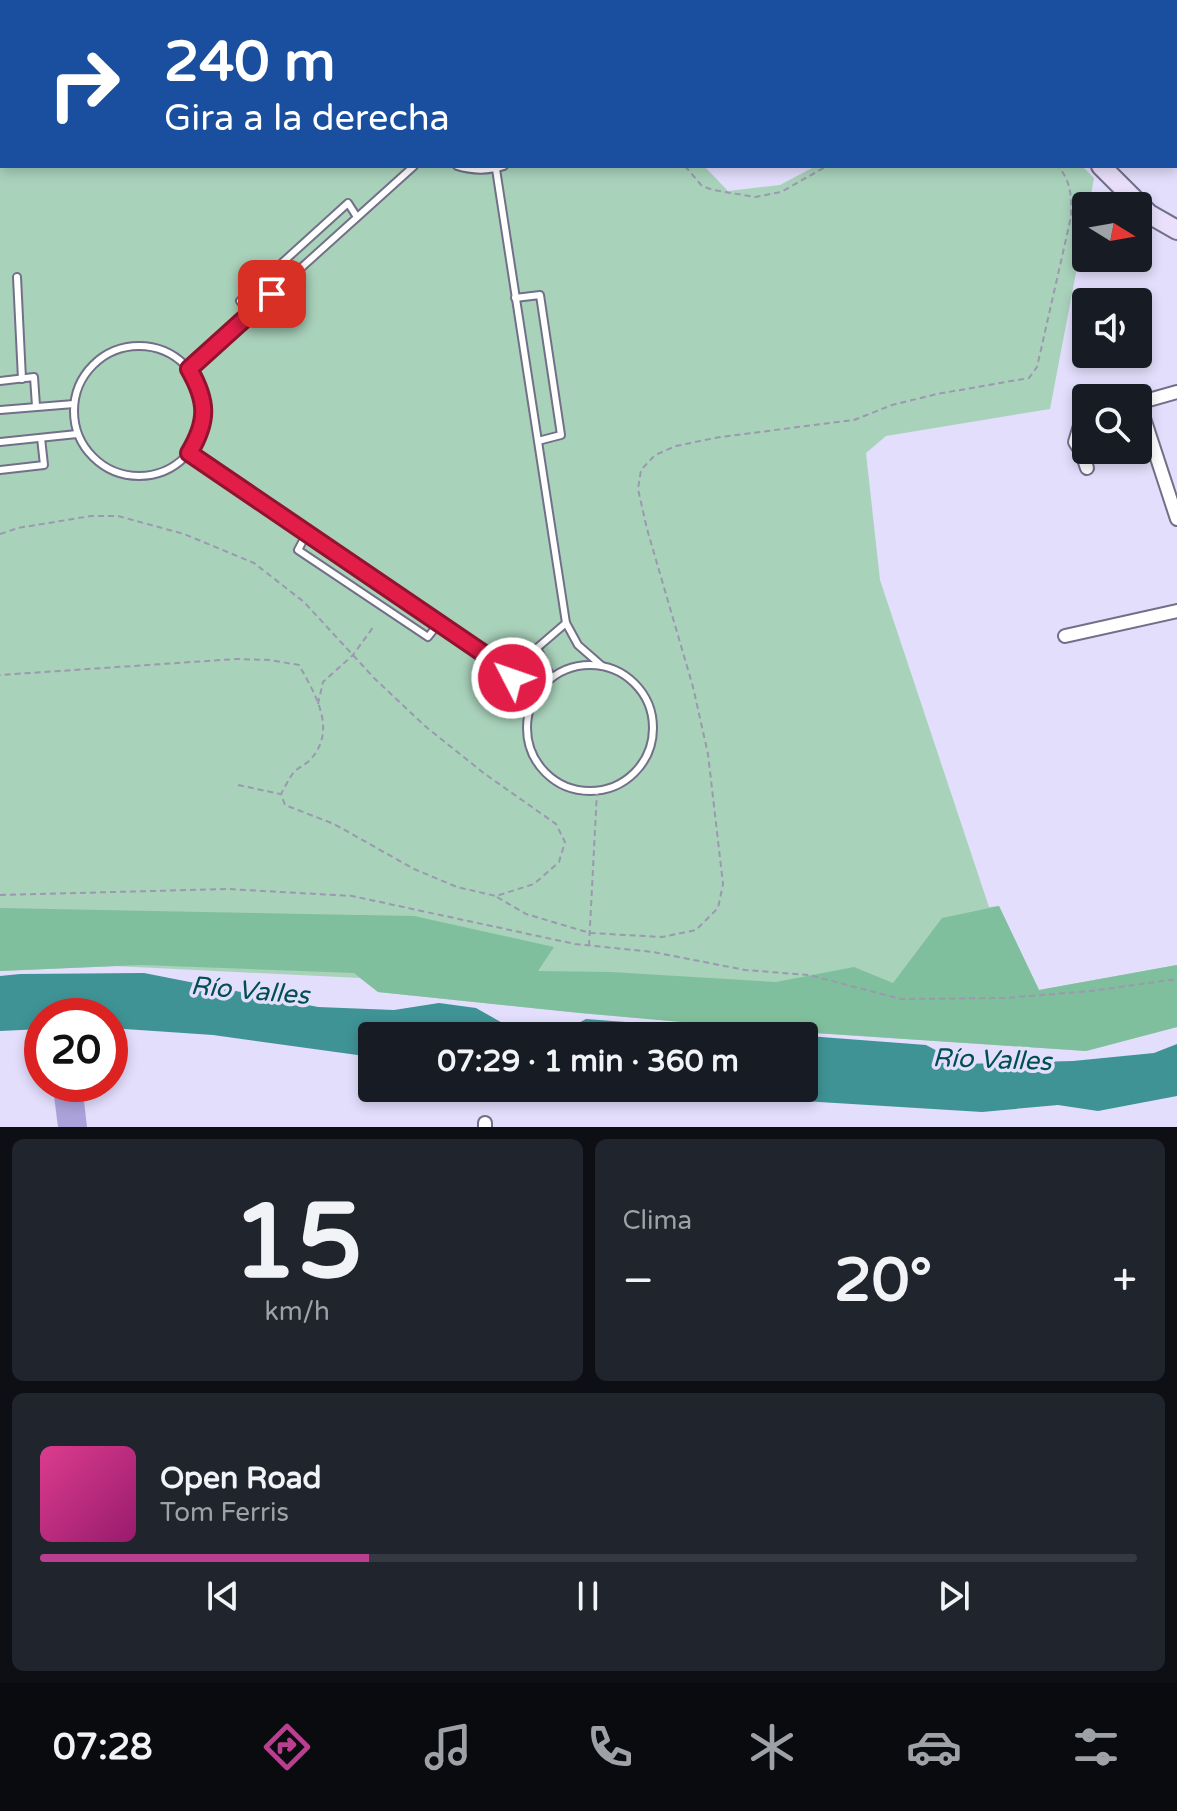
<!DOCTYPE html>
<html lang="es">
<head>
<meta charset="utf-8">
<style>
  body { margin:0; font-family:"Varela Round",sans-serif; background:#20242c; color:#f1f3f6; height:100vh; display:flex; flex-direction:column; font-size:30px; white-space:nowrap }
  * { box-sizing:border-box; margin:0 }
  p { font-size:26px; color:#9ea1a6 }
  .icon { flex:none; width:44px; height:44px; fill:none; stroke:currentColor; stroke-width:2; stroke-linecap:round; stroke-linejoin:round }
  .map { position:relative; height:1127px; overflow:hidden }
  .panel { display:flex; flex-direction:column; gap:12px; padding:12px; background:#0d0f14; flex:1 }
  .panel>* { flex:none }
  .hud { position:absolute; left:0px; top:0px; width:1178px; height:168px; box-shadow:0 4px 12px #0003; background:#1a4fa0; color:#fff; overflow:hidden }
  .needle { width:52px; rotate:101deg }
  .fabs { position:absolute; left:1072px; top:192px; display:grid; gap:16px }
  .fabs a { display:grid; place-items:center; width:80px; height:80px; border-radius:8px; background:#171b24; box-shadow:0 4px 12px #0003; font-size:40px }
  .speed { position:absolute; left:24px; top:998px; display:flex; gap:16px; font-size:40px; font-weight:700; text-align:center }
  .speed>* { display:grid; place-content:center; width:104px; height:104px; border-radius:50%; background:#171b24; box-shadow:0 4px 12px #0003; line-height:1 }
  .speed .limit { border:12px solid #d22; background:#fff; color:#111 }
  .pin { position:absolute; display:grid; place-items:center; width:68px; height:68px; color:#fff; margin:-34px; border-radius:16px; box-shadow:0 4px 12px #0006 }
  .me { position:absolute; width:88px; margin:-44px; rotate:311deg; stroke-linejoin:round; filter:drop-shadow(0 0 6px #0008) }
  .turn { display:flex; align-items:center; gap:28px; height:168px; padding:0 32px; font-size:36px }
  .turn .icon { width:104px; height:104px; stroke-width:2.5 }
  .turn b { display:block; font-size:56px; line-height:68px }
  .big { font-size:60px; font-weight:700; line-height:1.1 }
  .panel .widget { flex:1; display:flex; flex-direction:column; justify-content:center; gap:12px; min-width:0; padding:0 28px; border-radius:12px; background:#20242c }
  .panel .dial { align-items:center; gap:0 }
  .dial b { font-size:104px; line-height:1 }
  .song { display:flex; align-items:center; gap:24px }
  .cover { width:96px; height:96px; border-radius:12px; background:linear-gradient(135deg,hsl(330 70% 55%),hsl(320 70% 35%)) }
  .played { height:8px; border-radius:4px; background:linear-gradient(90deg,#ba3f90 30%,#363941 30%) }
  .keys { display:flex; justify-content:space-around; direction:ltr }
  .heat { display:flex; justify-content:space-between; align-items:center; font-size:44px; direction:ltr }
  .panel .tiles { flex:1; display:grid; gap:12px; grid-template-columns:1fr 1fr }
  .widget:last-child { grid-column:span 2 }
  .trip { position:absolute; left:358px; top:1022px; width:460px; height:80px; border-radius:8px; background:#171b24; box-shadow:0 4px 12px #0003; font-weight:700; line-height:80px; text-align:center }
  .menu { display:flex; height:128px; justify-content:space-around; align-items:center; background:#090b0e; color:#9ea1a6 }
  .menu .icon { width:56px; height:56px }
  .menu .on { color:#ba3f90 }
  .menu b { font-size:36px; color:#f1f3f6 }
  .map>svg:first-child { display:block }
  .green { fill:#a9d2bb }
  .forest { fill:#80bf9d }
  .water { fill:#3f9395 }
  .building { fill:#aca2db }
  .lines { fill:none; stroke-linecap:round; stroke-linejoin:round }
  .lane-casing { stroke:#736f89; stroke-width:10 }
  .street-casing { stroke:#736f89; stroke-width:16 }
  .secondary-casing { stroke:#736f89; stroke-width:22 }
  .path { stroke:#9b98af; stroke-width:2; stroke-dasharray:6 4; stroke-linecap:butt }
  .lane { stroke:#fff; stroke-width:6 }
  .street { stroke:#fff; stroke-width:12 }
  .secondary { stroke:#eae0fc; stroke-width:18 }
  .route-casing { stroke:#92132f; stroke-width:20 }
  .route { stroke:#e11d48; stroke-width:14 }
  .labels { text-anchor:middle; stroke-width:7; stroke-linejoin:round; paint-order:stroke }
  .water-label { font-size:26px; font-style:italic; fill:#004f50; stroke:#e2defc }
</style>
</head>
<body>
<div class="map">
<svg width="1177" height="1127" viewBox="0 0 1177 1127">
  <rect width="100%" height="100%" fill="#e2defc"/>
  <g class="green">
    <polygon points="398,0 684,0 681,2 394,2"/>
    <polygon points="0,72 2,72 2,166 704,166 728,191 780,185 816,166 1082,166 1094,178 1089,206 1086,206 1086,220 1050,409 886,436 866,453 880,580 989,907 999,906 1039,990 1177,965 1177,1027 1086,1051 785,1031 580,1013 378,992 360,978 115,966 0,971"/>
  </g>
  <polygon class="forest" points="999,906 1039,990 1177,965 1177,1027 1086,1051 785,1031 580,1013 378,992 354,973 141,965 0,971 0,908 414,916 554,947 538,971 611,972 776,982 854,967 893,983 942,918"/>
  <g class="water">
    <polygon points="144,973 318,1007 394,1010 439,1003 476,1008 522,1034 543,1036 372,1036 372,1057 213,1035 110,1028 110,1016 42,1016 42,1029 0,1031 0,976 20,974"/>
    <polygon points="586,1019 926,1045 962,1064 1073,1061 1154,1053 1177,1044 1177,1096 1098,1111 1058,1105 982,1112 589,1088 804,1088 804,1036 554,1036"/>
  </g>
  <polygon class="building" points="83,1092 87,1127 58,1127 54,1096"/>
  <g class="lines">
    <defs>
      <g id="lane">
        <path d="M457,166c16,5 31,5 47,0"/>
        <polyline points="496,169 566,623 578,645 602,666"/>
        <polyline points="17,277 22,379"/>
        <polyline points="515,298 540,295 561,435 538,441"/>
        <polyline points="250,314 240,301 348,203 357,217"/>
        <circle cx="139" cy="411" r="65"/>
        <polyline points="189,369 414,166"/>
        <polyline points="0,381 34,377 36,406"/>
        <polyline points="0,410 74,404"/>
        <polyline points="0,442 77,434"/>
        <polyline points="189,453 496,662 512,678 528,714"/>
        <polyline points="0,470 44,465 41,438"/>
        <polyline points="307,533 298,550 428,637 439,623"/>
        <polyline points="537,648 551,677"/>
        <polyline points="496,662 522,655 537,648 566,623"/>
        <circle cx="590" cy="728" r="63"/>
      </g>
      <g id="street">
        <polyline points="1138,403 1177,392"/>
        <polyline points="1139,403 1177,519"/>
        <polyline points="1086,415 1083,416 1075,442 1082,453 1087,468"/>
        <polyline points="1065,636 1177,611"/>
        <polyline points="485,1123 485,1127"/>
      </g>
      <g id="secondary">
        <polyline points="936,0 938,2"/>
        <polyline points="1101,166 1149,214 1177,230"/>
      </g>
    </defs>
    <use href="#lane" class="lane-casing"/>
    <use href="#street" class="street-casing"/>
    <use href="#secondary" class="secondary-casing"/>
    <g class="path">
      <polyline points="440,2 443,0"/>
      <polyline points="609,2 614,0"/>
      <polyline points="0,83 2,83"/>
      <polyline points="685,166 702,186 713,190 755,197 781,192 827,166"/>
      <path d="M0,534l18,-6 73,-12h27l66,18 70,29 50,39 71,77 50,47 60,48 71,50 9,18 -6,20 -25,22 -38,12 -39,-9 -43,-18 -80,-45 -49,-19 -4,-11c4,-7 8,-16 13,-22 5,-5 11,-7 16,-12 28,-30 5,-66 -11,-95l-29,-5 -34,-1 -236,16"/>
      <polyline points="318,704 323,682 353,655 374,626"/>
      <polyline points="238,785 280,794"/>
      <polyline points="0,895 228,889 352,896 575,944 653,952 745,970 809,975 901,999 1005,998 1091,991 1177,979"/>
      <path d="M497,897l29,17 64,19 72,4 34,-7 22,-22 5,-24 -15,-130 -15,-67 -46,-158 -9,-40 3,-19 14,-15 21,-9 44,-9 134,-17 38,-15 45,-11 92,-16 8,-11 34,-150c1,-19 0,-36 -13,-51"/>
      <polyline points="589,946 597,791"/>
    </g>
    <use href="#lane" class="lane"/>
    <use href="#street" class="street"/>
    <use href="#secondary" class="secondary"/>
  </g>
  <g class="lines">
    <defs>
      <path id="route" d="M272,294l-83,75c19,33 19,52 0,84l307,209 16,16"/>
    </defs>
    <use href="#route" class="route-casing"/>
    <use href="#route" class="route"/>
  </g>
  <g class="labels">
    <g class="water-label">
      <text transform="translate(250 990) rotate(5)" y="9">Río Valles</text>
      <text transform="translate(992 1059) rotate(2)" y="9">Río Valles</text>
    </g>
  </g>
</svg>
<div class="fabs">
<a><svg class="needle" viewBox="-14 -14 28 28"><path d="M0-13l5 13h-10z" fill="#e53935"/><path d="M0 13l5-13h-10z" fill="#9ea1a6"/></svg></a>
<a><svg class="icon" aria-label="sound" viewBox="0 0 24 24"><path d="M4 9h4l5-4v14l-5-4H4zM17 9q2 3 0 6"/></svg></a>
<a><svg class="icon" aria-label="search" viewBox="0 0 24 24"><circle cx="10" cy="10" r="6"/><path d="M15 15l6 6"/></svg></a>
</div>
<div class="speed"><div class="limit">20</div></div>
<div class="pin" style="left:272px;top:294px;background:#d93025"><svg class="icon" aria-label="arrive" viewBox="0 0 24 24"><path d="M6 21V4h12l-3 4 3 4H6"/></svg></div>
<svg class="me" style="left:512px;top:678px" viewBox="-20 -20 40 40"><circle r="17" fill="#e11d48" stroke="#fff" stroke-width="3"/><path d="M0-11L8 9 0 5-8 9z" fill="#fff"/></svg>
<div class="trip">07:29 · 1 min · 360 m</div>
<div class="hud">
<div class="turn"><svg class="icon" aria-label="right" viewBox="0 0 24 24"><path d="M7 20v-9h11M14 6l5 5-5 5"/></svg><div><b>240 m</b>Gira a la derecha</div></div>
</div>
</div>
<section class="panel">
<div class="tiles">
<div class="widget dial"><b>15</b><p>km/h</p></div>
<div class="widget"><p>Clima</p>
<div class="heat"><a>−</a><b class="big">20°</b><a>+</a></div>
</div>
<div class="widget">
<div class="song"><i class="cover"></i><div><b>Open Road</b><p>Tom Ferris</p></div></div>
<div class="played"></div>
<div class="keys"><svg class="icon" aria-label="previous" viewBox="0 0 24 24"><path d="M18 5L8 12l10 7zM5 5v14"/></svg><svg class="icon" aria-label="pause" viewBox="0 0 24 24"><path d="M8 5v14M16 5v14"/></svg><svg class="icon" aria-label="next" viewBox="0 0 24 24"><path d="M6 5l10 7-10 7zM19 5v14"/></svg></div>
</div>
</div>
</section>
<nav class="menu">
<b>07:28</b>
<svg class="icon on" aria-label="directions" viewBox="0 0 24 24"><path d="M12 3l9 9-9 9-9-9zM9 14v-3h6M13 9l2 2-2 2"/></svg>
<svg class="icon" aria-label="music" viewBox="0 0 24 24"><path d="M9 18V5l10-2v13"/><circle cx="6" cy="18" r="3"/><circle cx="16" cy="16" r="3"/></svg>
<svg class="icon" aria-label="phone" viewBox="0 0 24 24"><path d="M5 4h4l2 5-3 2q2 4 5 5l2-3 5 2v4C11 20 4 13 5 4z"/></svg>
<svg class="icon" aria-label="climate" viewBox="0 0 24 24"><path d="M12 3v18M4 7l16 10M4 17L20 7"/></svg>
<svg class="icon" aria-label="car" viewBox="0 0 24 24"><path d="M5 17H2v-5l4-1 3-4h7l3 4 3 1v5h-3M9 17h6M6 11h13"/><circle cx="7" cy="17" r="2"/><circle cx="17" cy="17" r="2"/></svg>
<svg class="icon" aria-label="filters" viewBox="0 0 24 24"><path d="M4 7h16M4 17h16"/><circle cx="9" cy="7" r="2"/><circle cx="15" cy="17" r="2"/></svg>
</nav>
</body>
</html>
